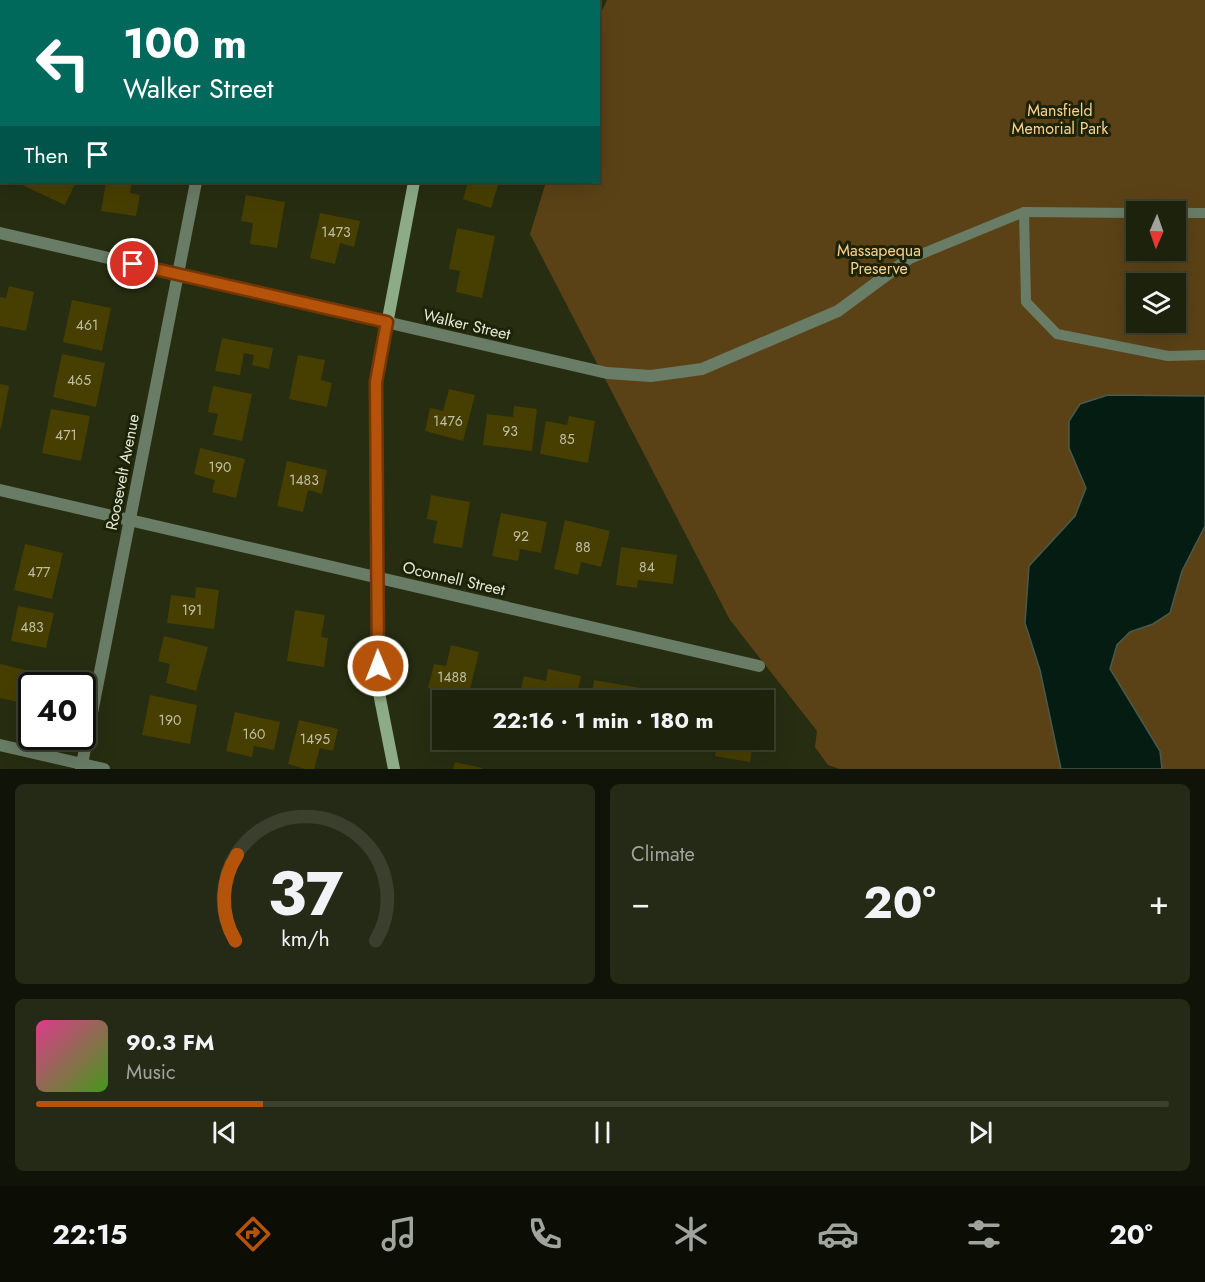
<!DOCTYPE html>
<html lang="en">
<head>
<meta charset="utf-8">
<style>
  body { margin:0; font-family:Jost,sans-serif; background:#252a16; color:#f1f3f6; height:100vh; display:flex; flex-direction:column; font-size:22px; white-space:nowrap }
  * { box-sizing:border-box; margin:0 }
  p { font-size:20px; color:#a0a49d }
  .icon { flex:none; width:33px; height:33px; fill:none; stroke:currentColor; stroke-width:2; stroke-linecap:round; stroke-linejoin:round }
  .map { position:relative; height:769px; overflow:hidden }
  .side { display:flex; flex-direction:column; gap:15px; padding:15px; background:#101307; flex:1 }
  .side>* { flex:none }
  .guide { position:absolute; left:0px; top:0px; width:600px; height:183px; box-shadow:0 6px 24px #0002,0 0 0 2px #3b3f2e; background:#00695c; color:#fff; overflow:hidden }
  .needle { width:39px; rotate:182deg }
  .controls { position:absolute; left:1126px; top:201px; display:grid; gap:12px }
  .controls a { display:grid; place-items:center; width:60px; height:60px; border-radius:0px; background:#1d220d; box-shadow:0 6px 24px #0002,0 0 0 2px #3b3f2e; font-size:30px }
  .speed { position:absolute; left:18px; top:672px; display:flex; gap:12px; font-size:30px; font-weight:700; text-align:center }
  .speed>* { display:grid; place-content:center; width:78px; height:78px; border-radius:50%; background:#1d220d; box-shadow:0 6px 24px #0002,0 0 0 2px #3b3f2e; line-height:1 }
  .speed .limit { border:3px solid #111; border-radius:9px; background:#fff; color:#111 }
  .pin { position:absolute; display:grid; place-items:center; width:51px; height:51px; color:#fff; margin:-26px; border:3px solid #fff; border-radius:50%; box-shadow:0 2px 6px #0007 }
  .me { position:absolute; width:66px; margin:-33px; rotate:359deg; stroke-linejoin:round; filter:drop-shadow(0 0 4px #0008) }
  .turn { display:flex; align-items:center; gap:21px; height:126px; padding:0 24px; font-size:27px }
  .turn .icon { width:78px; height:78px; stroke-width:2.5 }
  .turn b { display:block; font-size:42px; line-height:51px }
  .then { display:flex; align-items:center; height:57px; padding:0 24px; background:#0003; gap:12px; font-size:22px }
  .big { font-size:45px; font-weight:700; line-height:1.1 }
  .side .widget { flex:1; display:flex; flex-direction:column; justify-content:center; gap:9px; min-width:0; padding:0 21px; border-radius:9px; background:#252a16 }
  .side .dial { align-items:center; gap:0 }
  .dial svg { height:156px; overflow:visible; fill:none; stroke:#3b3f2e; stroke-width:7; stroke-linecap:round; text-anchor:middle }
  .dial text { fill:#f1f3f6; stroke:none }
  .song { display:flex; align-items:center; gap:18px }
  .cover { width:72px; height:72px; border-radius:9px; background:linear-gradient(135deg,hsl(330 70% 55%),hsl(100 70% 35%)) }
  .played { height:6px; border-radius:3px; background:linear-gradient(90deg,#b45309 20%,#3b3f2e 20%) }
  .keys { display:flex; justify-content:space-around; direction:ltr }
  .heat { display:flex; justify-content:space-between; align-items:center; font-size:33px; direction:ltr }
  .side .tiles { flex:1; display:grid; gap:15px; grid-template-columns:1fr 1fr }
  .widget:last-child { grid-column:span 2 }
  .trip { position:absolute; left:432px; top:690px; width:342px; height:60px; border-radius:0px; background:#1d220d; box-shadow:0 6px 24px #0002,0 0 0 2px #3b3f2e; font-weight:700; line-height:60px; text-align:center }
  .tab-bar { display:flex; height:96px; justify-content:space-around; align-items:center; background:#0c0e05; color:#a0a49d }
  .tab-bar .icon { width:42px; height:42px }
  .tab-bar .active { color:#b45309 }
  .tab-bar b { font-size:27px; color:#f1f3f6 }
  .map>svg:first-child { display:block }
  .green { fill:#5b4216; fill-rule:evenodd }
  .water { fill:#041c11; stroke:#485a4d; stroke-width:1.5 }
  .building { fill:#473e01 }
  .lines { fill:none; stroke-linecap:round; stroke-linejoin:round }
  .lane { stroke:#697c65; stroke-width:10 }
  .street { stroke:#697c65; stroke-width:12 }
  .secondary { stroke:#8cab86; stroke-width:12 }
  .route-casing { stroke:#753606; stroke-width:15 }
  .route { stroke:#b45309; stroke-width:10 }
  .labels { text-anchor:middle; stroke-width:6; stroke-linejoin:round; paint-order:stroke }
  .number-label { font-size:14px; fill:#bebfa3 }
  .park-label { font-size:16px; fill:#fbd08c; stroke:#1d2307 }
  .street-label { font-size:16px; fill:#e5ead9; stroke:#1d2307 }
</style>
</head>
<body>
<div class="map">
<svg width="1205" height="769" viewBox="0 0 1205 769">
  <rect width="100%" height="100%" fill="#272d11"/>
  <path class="green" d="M607,0h598v769h-365l-12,-4 -13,-18 2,-16 -87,-111 -200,-386 16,-52h52l1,-165zM1137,212h39v38h-39zM1137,284h39v38h-39z"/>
  <polygon class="water" points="1108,395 1205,396 1205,526 1182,571 1170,613 1153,624 1130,632 1117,645 1110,669 1160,751 1162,769 1061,769 1040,670 1025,623 1029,566 1075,516 1086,488 1069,448 1069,421 1080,404"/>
  <g class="building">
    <polygon points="27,182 76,182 65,205 24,186"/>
    <polygon points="106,182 132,182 130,193 140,195 136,216 101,211"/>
    <polygon points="468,182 499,182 491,208 463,199"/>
    <polygon points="246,195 285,202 277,248 250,244 253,223 241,221"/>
    <polygon points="320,213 360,221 354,247 340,243 335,264 310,258"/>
    <polygon points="457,228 495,236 482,298 456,292 460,271 449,269"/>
    <polygon points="9,286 34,292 26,331 0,326 0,297 6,298"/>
    <polygon points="72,300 111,308 102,351 63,342"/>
    <polygon points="222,338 273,348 269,369 252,365 254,355 244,353 240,375 215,371"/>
    <polygon points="62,354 105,363 96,407 53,397"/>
    <polygon points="298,355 325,360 321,380 332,383 327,407 289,399"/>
    <polygon points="0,384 9,386 1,429 0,429"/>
    <polygon points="213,386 252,394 242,441 213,435 218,414 208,412"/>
    <polygon points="449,389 475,395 463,441 425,431 430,408 443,411"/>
    <polygon points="514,406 537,409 532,451 483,445 487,414 513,417"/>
    <polygon points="51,409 90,416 81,461 42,453"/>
    <polygon points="569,416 595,421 588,463 540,454 546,421 567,425"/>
    <polygon points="200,448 245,459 236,498 212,492 215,480 194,474"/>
    <polygon points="287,461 327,470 322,494 308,490 303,512 277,506"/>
    <polygon points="431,495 470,502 462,548 433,543 437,521 427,519"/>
    <polygon points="501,513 547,522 541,553 520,549 518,561 492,556"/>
    <polygon points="565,520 610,531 601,567 581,562 578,575 554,569"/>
    <polygon points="25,544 63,553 52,599 14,590"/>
    <polygon points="621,547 677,555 673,584 638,580 637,588 616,585"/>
    <polygon points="196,587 219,590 214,629 167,623 171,595 195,598"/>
    <polygon points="18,606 54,613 46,648 11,641"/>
    <polygon points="295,610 325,615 321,637 328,638 324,667 287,661"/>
    <polygon points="164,636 208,647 196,691 166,683 170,664 158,661"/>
    <polygon points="451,645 479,652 468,698 428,688 434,664 446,666"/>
    <polygon points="0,664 38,673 35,686 32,686 31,705 0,698"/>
    <polygon points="548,669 581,676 576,700 518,700 524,676 546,681"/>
    <polygon points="594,680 646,689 644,700 591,700"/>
    <polygon points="150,695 197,705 190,744 142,735"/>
    <polygon points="235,712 280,722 274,750 254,746 252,757 226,751"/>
    <polygon points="299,720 338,729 333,751 320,748 314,769 305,769 288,764"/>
    <polygon points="764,720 773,722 767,752 752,749 750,762 715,756 718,740 764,740"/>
    <polygon points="675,740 703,740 702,745"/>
    <polygon points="455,762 482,768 482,769 453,769"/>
  </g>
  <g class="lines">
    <g class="lane">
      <polyline points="1024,212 1137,213"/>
      <polyline points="1176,213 1205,213"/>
      <polyline points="907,260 1024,212 1026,302 1057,334 1168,356 1205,355"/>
    </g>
    <g class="street">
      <polyline points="231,2 231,0"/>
      <polyline points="0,233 607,373 651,376 702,369 838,311 907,260"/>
      <polyline points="0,490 759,666"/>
      <polyline points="0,745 104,769"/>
      <polyline points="81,769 196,182"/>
    </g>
    <g class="secondary">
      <polyline points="469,2 469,0"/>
      <polyline points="394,769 378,688 376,382 414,182"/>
    </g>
  </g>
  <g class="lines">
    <defs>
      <polyline id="route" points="133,264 387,322 376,382 378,666"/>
    </defs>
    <use href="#route" class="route-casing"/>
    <use href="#route" class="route"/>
  </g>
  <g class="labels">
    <g class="number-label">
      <text x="336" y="237">1473</text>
      <text x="87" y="330">461</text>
      <text x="79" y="385">465</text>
      <text x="448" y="426">1476</text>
      <text x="510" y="436">93</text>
      <text x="66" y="440">471</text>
      <text x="567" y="444">85</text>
      <text x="220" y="472">190</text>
      <text x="304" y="485">1483</text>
      <text x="521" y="541">92</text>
      <text x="583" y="552">88</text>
      <text x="647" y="572">84</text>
      <text x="39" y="577">477</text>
      <text x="192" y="615">191</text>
      <text x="32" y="632">483</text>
      <text x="452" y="682">1488</text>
      <text x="170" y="725">190</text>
      <text x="254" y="739">160</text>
      <text x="315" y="744">1495</text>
    </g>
    <g class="park-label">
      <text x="1060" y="116">Mansfield<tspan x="1060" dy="18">Memorial Park</tspan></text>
      <text x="879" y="256">Massapequa<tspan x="879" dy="18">Preserve</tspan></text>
    </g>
    <g class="street-label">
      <text transform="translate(467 324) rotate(13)" y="6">Walker Street</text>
      <text transform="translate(122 472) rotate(-79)" y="6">Roosevelt Avenue</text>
      <text transform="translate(454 578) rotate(13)" y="6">Oconnell Street</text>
    </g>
  </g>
</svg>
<div class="controls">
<a><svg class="needle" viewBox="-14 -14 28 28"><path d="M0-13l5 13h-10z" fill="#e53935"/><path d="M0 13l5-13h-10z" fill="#a0a49d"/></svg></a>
<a><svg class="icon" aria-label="layers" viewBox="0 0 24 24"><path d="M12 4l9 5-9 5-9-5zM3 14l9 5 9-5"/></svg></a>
</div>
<div class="speed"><div class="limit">40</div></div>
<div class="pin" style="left:133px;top:264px;background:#d93025"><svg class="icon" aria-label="arrive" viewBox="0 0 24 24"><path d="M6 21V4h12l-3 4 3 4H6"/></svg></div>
<svg class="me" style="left:378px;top:666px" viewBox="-20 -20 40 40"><circle r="17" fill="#b45309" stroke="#fff" stroke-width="3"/><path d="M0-11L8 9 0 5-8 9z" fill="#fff"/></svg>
<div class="trip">22:16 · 1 min · 180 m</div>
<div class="guide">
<div class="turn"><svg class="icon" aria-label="left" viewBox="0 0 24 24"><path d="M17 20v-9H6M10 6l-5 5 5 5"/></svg><div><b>100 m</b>Walker Street</div></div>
<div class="then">Then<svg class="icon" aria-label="arrive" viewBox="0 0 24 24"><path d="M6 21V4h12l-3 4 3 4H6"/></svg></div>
</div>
</div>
<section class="side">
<div class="tiles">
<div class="widget dial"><svg viewBox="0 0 100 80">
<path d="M14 69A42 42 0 1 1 86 69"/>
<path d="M14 69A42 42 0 0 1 15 25" stroke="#b45309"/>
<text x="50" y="56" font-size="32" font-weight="700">37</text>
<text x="50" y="72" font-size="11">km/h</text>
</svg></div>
<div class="widget"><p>Climate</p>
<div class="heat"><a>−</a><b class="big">20°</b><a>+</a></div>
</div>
<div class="widget">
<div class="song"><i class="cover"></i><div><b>90.3 FM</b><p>Music</p></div></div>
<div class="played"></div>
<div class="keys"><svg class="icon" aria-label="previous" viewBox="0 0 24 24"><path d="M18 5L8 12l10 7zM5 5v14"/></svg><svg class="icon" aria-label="pause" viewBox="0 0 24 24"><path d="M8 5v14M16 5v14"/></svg><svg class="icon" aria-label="next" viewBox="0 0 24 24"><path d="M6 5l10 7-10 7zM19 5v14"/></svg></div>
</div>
</div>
</section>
<nav class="tab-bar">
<b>22:15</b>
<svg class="icon active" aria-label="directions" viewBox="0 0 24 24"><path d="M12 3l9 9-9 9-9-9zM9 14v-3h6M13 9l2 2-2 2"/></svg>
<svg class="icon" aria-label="music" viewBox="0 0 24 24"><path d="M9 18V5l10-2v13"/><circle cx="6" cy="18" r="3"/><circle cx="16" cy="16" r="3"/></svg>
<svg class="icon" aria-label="phone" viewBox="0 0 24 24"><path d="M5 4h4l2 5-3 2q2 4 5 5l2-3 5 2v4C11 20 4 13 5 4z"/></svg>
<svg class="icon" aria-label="climate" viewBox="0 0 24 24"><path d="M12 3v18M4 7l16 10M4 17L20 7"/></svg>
<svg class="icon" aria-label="car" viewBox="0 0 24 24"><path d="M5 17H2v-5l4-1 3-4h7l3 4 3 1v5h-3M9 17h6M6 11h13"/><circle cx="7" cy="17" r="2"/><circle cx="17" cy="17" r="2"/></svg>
<svg class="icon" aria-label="filters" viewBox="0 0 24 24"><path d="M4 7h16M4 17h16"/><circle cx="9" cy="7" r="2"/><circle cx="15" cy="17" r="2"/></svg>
<b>20°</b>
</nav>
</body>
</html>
